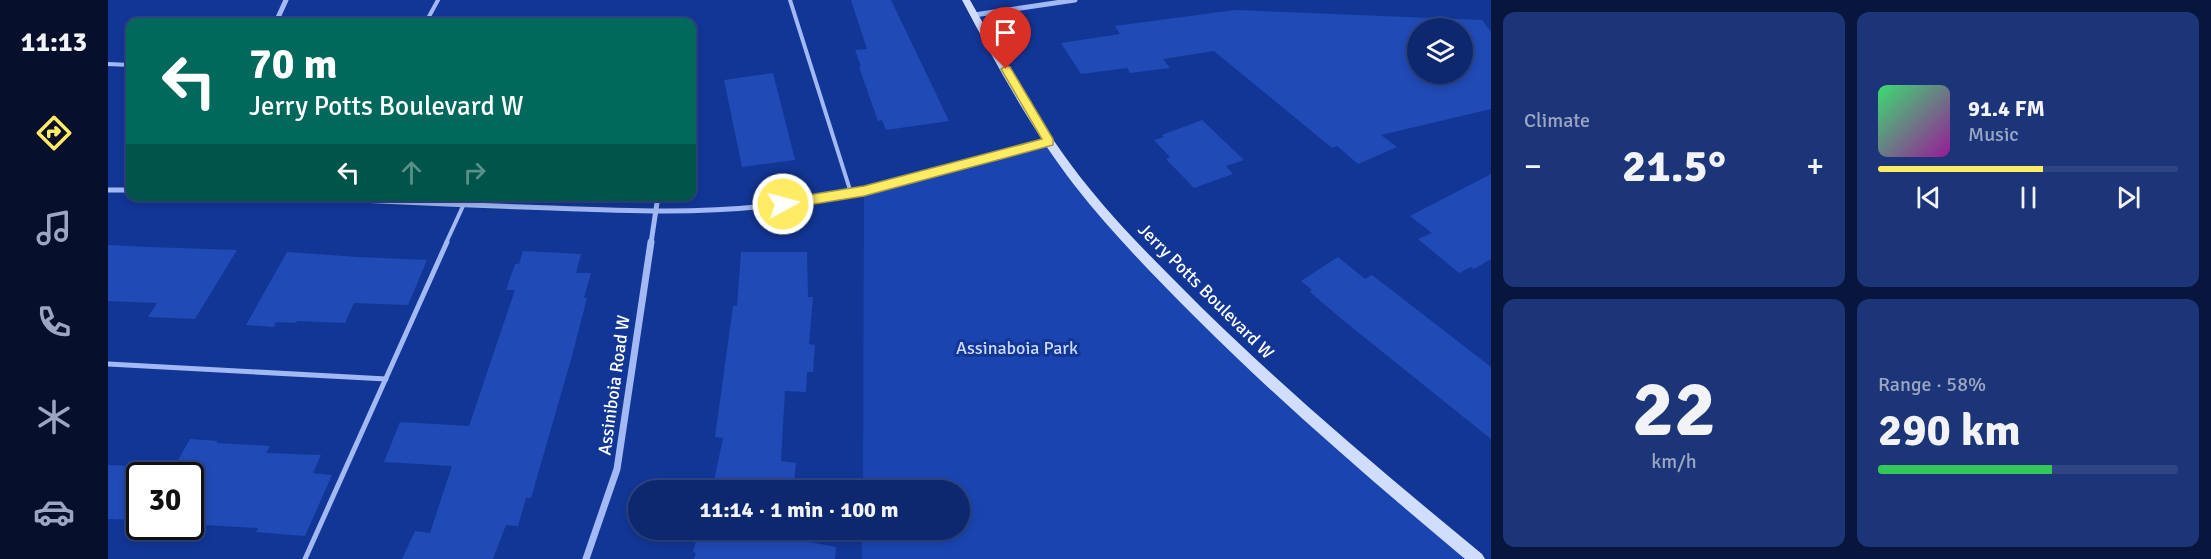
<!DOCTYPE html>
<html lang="en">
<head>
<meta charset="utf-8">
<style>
  body { margin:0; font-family:Signika,sans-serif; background:#1c3478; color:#f1f3f6; height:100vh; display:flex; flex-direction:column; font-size:22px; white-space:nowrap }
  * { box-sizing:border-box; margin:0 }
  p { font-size:20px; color:#9ba6c3 }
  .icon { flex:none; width:33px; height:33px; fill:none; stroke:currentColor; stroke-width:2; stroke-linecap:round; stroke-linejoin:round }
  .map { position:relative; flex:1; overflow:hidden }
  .panel { display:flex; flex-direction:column; gap:12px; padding:12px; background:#08163e; width:720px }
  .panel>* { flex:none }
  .banner { position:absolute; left:18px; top:18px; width:570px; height:183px; border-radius:12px; box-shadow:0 3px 9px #0003,0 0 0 2px #2e4483; background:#00695c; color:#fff; overflow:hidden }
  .buttons { position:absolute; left:1299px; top:18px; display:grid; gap:12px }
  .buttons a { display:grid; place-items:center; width:66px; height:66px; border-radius:50%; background:#0e2870; box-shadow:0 3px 9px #0003,0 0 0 2px #2e4483; font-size:30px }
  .speed { position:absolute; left:18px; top:462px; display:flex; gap:12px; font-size:30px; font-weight:700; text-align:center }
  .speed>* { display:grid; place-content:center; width:78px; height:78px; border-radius:50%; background:#0e2870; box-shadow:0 3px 9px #0003,0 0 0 2px #2e4483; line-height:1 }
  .speed .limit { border:3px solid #111; border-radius:9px; background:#fff; color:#111 }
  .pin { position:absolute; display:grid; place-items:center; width:51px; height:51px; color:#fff; margin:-62px -26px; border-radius:50% 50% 50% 0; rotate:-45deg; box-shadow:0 0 6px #0007 }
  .pin .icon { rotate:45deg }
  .me { position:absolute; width:66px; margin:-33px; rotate:83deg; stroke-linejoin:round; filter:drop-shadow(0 0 4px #0008) }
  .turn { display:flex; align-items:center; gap:21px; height:126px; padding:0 24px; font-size:27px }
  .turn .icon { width:78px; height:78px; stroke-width:2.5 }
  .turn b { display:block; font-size:42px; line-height:51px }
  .lanes { display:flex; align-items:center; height:57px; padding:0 24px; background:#0003; justify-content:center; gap:30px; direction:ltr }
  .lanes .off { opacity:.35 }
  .big { font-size:45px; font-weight:700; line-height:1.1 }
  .panel .card { flex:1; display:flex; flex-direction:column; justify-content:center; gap:9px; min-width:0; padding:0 21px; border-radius:12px; background:#1c3478 }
  .panel .dial { align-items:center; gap:0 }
  .dial b { font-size:78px; line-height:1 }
  .song { display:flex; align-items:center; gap:18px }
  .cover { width:72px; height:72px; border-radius:9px; background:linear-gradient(135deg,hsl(140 70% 55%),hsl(300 70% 35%)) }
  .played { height:6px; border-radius:3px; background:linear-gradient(90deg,#ffec64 55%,#2e4483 55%) }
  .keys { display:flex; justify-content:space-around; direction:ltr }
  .heat { display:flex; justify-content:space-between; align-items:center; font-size:33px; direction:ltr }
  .charge { height:9px; border-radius:4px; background:linear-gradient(90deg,#34c759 58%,#2e4483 0) }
  .panel .tiles { flex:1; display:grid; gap:12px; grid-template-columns:repeat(2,1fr) }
  .trip { position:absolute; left:520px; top:480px; width:342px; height:60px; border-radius:30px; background:#0e2870; box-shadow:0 3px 9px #0003,0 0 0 2px #2e4483; font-weight:700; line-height:60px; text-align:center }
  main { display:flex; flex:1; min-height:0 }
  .tabs { display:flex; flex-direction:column; width:108px; justify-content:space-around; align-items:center; background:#06102d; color:#9ba6c3 }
  .tabs .icon { width:42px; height:42px }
  .tabs .active { color:#ffec64 }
  .tabs b { font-size:27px; color:#f1f3f6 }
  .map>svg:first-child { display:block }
  .green { fill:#1a45b0 }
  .building { fill:#204ab5; fill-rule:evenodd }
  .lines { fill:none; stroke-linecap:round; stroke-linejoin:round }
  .lane-far1 { stroke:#a2b9f3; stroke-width:4 }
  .lane { stroke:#a2b9f3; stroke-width:5 }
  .street-far1 { stroke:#a2b9f3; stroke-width:5 }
  .street { stroke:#a2b9f3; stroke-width:7 }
  .secondary { fill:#d1ddfd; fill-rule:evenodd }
  .route { fill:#ffec64; stroke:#a69941; stroke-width:1.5 }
  .labels { text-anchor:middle; stroke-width:6; stroke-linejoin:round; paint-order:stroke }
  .street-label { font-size:18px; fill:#fff; stroke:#123696 }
  .park-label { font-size:18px; fill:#cad9fd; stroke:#123696 }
</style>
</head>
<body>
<main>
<nav class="tabs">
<b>11:13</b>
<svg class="icon active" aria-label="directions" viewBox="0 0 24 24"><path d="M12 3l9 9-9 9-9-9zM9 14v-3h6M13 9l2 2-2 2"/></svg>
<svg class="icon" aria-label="music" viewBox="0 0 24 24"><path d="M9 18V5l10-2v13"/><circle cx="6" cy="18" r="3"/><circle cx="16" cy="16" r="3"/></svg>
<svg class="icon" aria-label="phone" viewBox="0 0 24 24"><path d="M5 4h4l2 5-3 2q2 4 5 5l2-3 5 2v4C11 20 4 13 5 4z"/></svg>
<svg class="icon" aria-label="climate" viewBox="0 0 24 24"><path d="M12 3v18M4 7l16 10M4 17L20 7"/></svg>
<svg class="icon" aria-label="car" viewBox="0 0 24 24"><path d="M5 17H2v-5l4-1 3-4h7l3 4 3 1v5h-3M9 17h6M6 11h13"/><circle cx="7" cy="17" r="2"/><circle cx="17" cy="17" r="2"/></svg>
</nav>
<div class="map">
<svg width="1383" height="559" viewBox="0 0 1383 559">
  <rect width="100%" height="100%" fill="#123696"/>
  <polygon class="green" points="941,142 984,198 1110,334 1366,559 754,559 754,530 852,530 852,490 755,490 756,191"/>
  <g class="building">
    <polygon points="743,0 783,0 841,121 778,130 774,120 770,121 751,67 753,66 747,50 759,49"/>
    <path d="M1127,10l247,10 9,12v77l-110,26 16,12 -39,17 -21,-18 -5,2 -118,-97 -51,8 7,9 -40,5 -3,-5 -46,6 -20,-31 59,-9 -5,-8zM1310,28h44v46h-44z"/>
    <polygon points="665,73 687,160 634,167 616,80"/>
    <polygon points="1094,120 1136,160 1118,166 1125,174 1086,188 1058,159 1062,157 1046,140 1056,137 1054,135"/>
    <polygon points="1383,174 1383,259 1366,269 1363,267 1351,273 1310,239 1324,233 1302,216"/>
    <polygon points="0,245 40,247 129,250 87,319 40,317 49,303 0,301"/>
    <polygon points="415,251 473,254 468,273 483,273 476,298 479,298 464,356 423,498 418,498 410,526 398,525 385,559 294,559 307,531 322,533 344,466 276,462 292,422 361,426 407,290 398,290 407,264 411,264"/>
    <polygon points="179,252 250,257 319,260 300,305 246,303 237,323 189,321 188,323 168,322 166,327 138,325"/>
    <polygon points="633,252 699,252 700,297 705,297 701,344 707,345 705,372 699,372 698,392 677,391 673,461 688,463 685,490 604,490 615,438 607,437 625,306 629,306"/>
    <polygon points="1230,257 1257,279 1264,275 1383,367 1383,439 1236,321 1202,292 1204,290 1193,281"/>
    <polygon points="82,439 110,441 108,443 162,446 158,453 213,455 205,473 224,475 197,536 148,532 150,528 82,524 82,476 61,476"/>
    <polygon points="0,465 32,466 32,520 0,519"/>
    <polygon points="591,530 641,530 728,547 727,559 586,559 588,553 585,552"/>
  </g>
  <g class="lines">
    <g class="lane-far1">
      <polyline points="682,0 743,193"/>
      <polyline points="318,22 330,0"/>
      <polyline points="0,64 22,65"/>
      <polyline points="338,243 355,206"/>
    </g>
    <g class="lane">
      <polyline points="0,364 278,379"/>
      <polyline points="197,559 339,242"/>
    </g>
    <g class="street-far1">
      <polyline points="866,15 967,0"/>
      <polyline points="168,22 178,0"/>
      <polyline points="0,190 22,190"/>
      <path d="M176,196c89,5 179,9 268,12 74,3 149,6 223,-3 93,-10 183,-39 274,-63"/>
      <polyline points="543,243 550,196"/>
    </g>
    <polyline class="street" points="478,559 509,469 543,242"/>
    <path class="secondary" d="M854,0h8c34,61 68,122 111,178 36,46 79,88 121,130 89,87 184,167 280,246l3,5h-20c-93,-78 -185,-157 -270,-242 -42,-42 -84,-85 -120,-131 -44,-57 -79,-122 -113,-186z"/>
  </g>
  <polygon class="route" points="898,66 902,67 945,139 945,145 756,196 675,209 670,208 668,204 675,199 756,186 934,139 893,69"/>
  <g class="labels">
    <g class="street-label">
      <text transform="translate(1098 291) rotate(45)" y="6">Jerry Potts Boulevard W</text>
      <text transform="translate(506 385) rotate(-82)" y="6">Assiniboia Road W</text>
    </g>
    <g class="park-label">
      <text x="909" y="354">Assinaboia Park</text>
    </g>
  </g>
</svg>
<div class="buttons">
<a><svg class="icon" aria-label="layers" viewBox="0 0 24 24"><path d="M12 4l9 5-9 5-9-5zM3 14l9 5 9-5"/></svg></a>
</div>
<div class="speed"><div class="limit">30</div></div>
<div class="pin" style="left:898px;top:69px;background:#d93025"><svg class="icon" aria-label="arrive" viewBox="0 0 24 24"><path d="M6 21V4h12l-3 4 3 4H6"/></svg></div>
<svg class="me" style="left:675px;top:204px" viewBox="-20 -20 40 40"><circle r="17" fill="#ffec64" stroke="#fff" stroke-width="3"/><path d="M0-11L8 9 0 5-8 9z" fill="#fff"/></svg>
<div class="trip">11:14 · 1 min · 100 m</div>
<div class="banner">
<div class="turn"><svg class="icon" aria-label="left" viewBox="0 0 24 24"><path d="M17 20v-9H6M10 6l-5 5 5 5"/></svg><div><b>70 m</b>Jerry Potts Boulevard W</div></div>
<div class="lanes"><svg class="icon" aria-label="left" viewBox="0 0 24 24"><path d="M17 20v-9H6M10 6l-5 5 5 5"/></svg><svg class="icon off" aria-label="ahead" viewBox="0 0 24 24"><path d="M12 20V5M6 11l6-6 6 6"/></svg><svg class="icon off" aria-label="right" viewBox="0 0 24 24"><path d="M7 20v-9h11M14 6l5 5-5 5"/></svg></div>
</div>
</div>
<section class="panel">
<div class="tiles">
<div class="card"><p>Climate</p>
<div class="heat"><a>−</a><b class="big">21.5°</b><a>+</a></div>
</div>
<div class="card">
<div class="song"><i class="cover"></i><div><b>91.4 FM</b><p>Music</p></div></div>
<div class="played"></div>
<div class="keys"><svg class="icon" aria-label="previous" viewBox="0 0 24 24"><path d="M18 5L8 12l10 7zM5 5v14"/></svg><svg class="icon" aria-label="pause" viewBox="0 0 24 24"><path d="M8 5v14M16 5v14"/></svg><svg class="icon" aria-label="next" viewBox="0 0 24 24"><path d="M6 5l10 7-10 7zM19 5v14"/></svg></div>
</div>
<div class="card dial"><b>22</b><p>km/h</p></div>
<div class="card"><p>Range · 58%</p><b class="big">290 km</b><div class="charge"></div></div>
</div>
</section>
</main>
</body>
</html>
